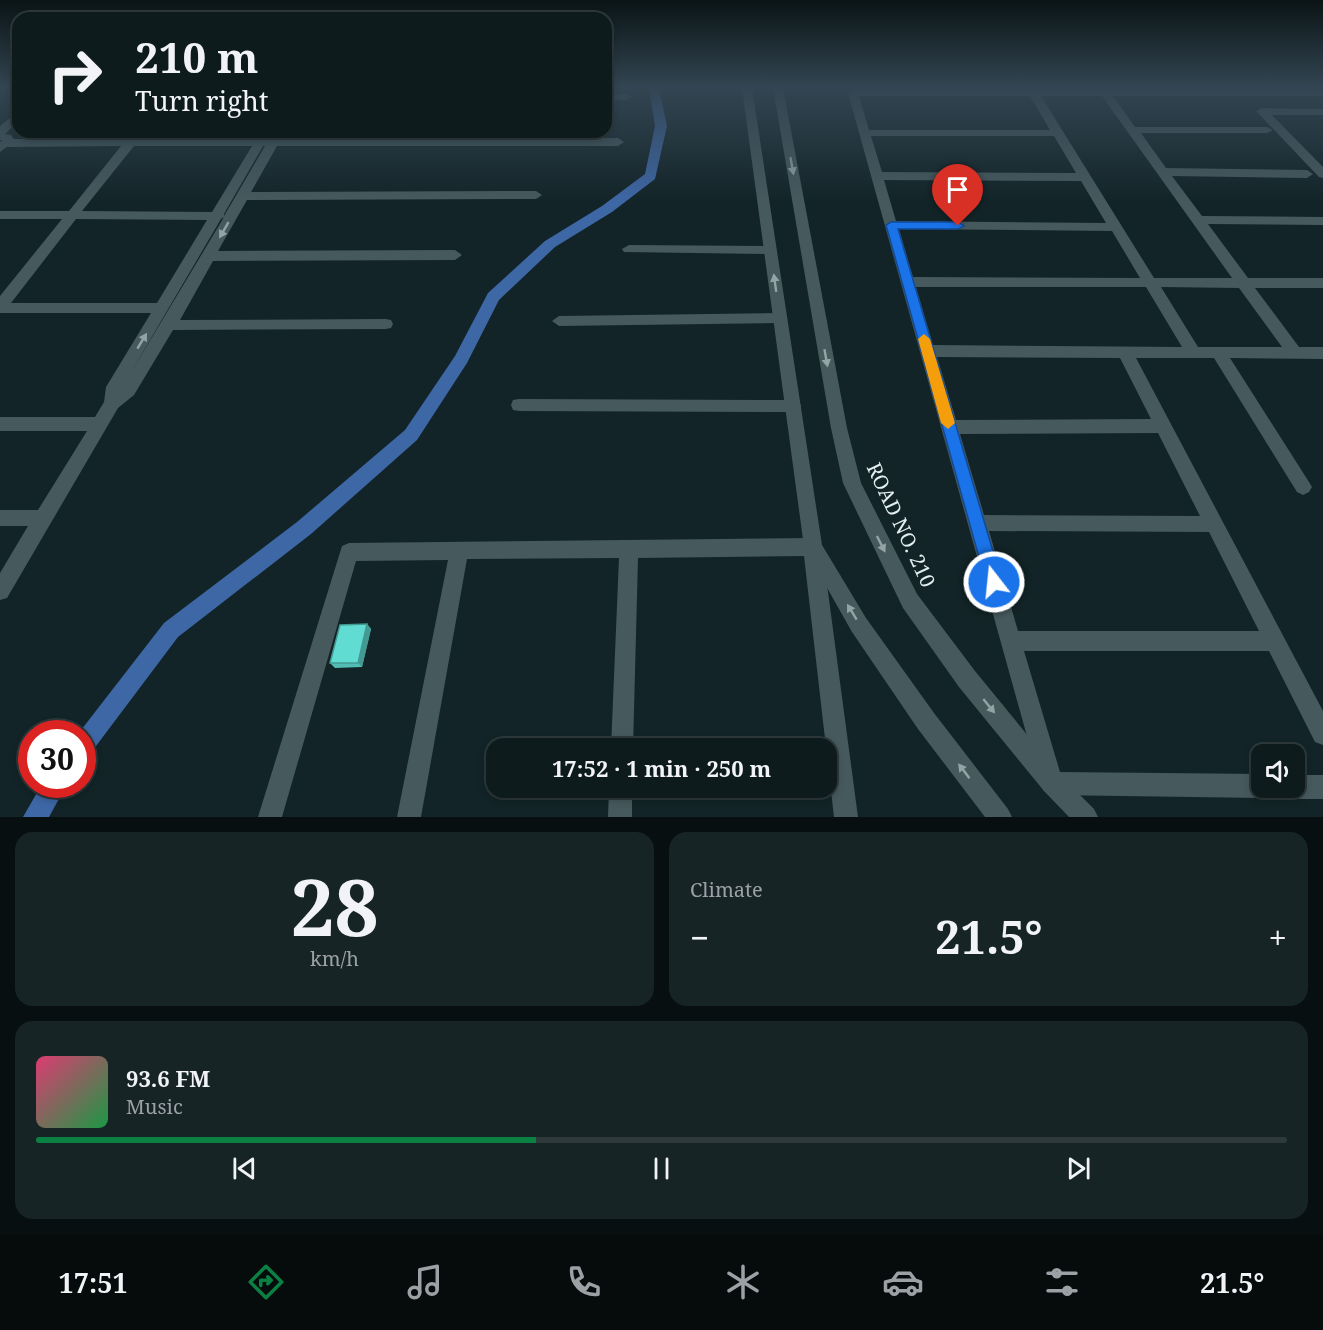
<!DOCTYPE html>
<html lang="en">
<head>
<meta charset="utf-8">
<style>
  body { margin:0; font-family:"Noto Serif",serif; background:#172426; color:#f1f3f6; height:100vh; display:flex; flex-direction:column; font-size:22px; white-space:nowrap }
  * { box-sizing:border-box; margin:0 }
  p { font-size:20px; color:#9ba1a4 }
  .icon { flex:none; width:33px; height:33px; fill:none; stroke:currentColor; stroke-width:2; stroke-linecap:round; stroke-linejoin:round }
  .map { position:relative; height:817px; overflow:hidden }
  .sheet { display:flex; flex-direction:column; gap:15px; padding:15px; background:#080f10; flex:1 }
  .sheet>* { flex:none }
  .hud { position:absolute; left:12px; top:12px; width:600px; height:126px; border-radius:18px; box-shadow:0 3px 9px #0003,0 0 0 2px #2e393b; background:#0e1b1d; color:#f1f3f6; overflow:hidden }
  .tools { position:absolute; left:1251px; top:744px; display:grid; gap:12px }
  .tools a { display:grid; place-items:center; width:54px; height:54px; border-radius:12px; background:#0e1b1d; box-shadow:0 3px 9px #0003,0 0 0 2px #2e393b; font-size:30px }
  .speed { position:absolute; left:18px; top:720px; display:flex; gap:12px; font-size:30px; font-weight:700; text-align:center }
  .speed>* { display:grid; place-content:center; width:78px; height:78px; border-radius:50%; background:#0e1b1d; box-shadow:0 3px 9px #0003,0 0 0 2px #2e393b; line-height:1 }
  .speed .limit { border:9px solid #d22; background:#fff; color:#111 }
  .pin { position:absolute; display:grid; place-items:center; width:51px; height:51px; color:#fff; margin:-62px -26px; border-radius:50% 50% 50% 0; rotate:-45deg; box-shadow:0 0 6px #0007 }
  .pin .icon { rotate:45deg }
  .me { position:absolute; width:66px; margin:-33px; rotate:344deg; stroke-linejoin:round; filter:drop-shadow(0 0 4px #0008) }
  .turn { display:flex; align-items:center; gap:21px; height:126px; padding:0 24px; font-size:27px }
  .turn .icon { width:78px; height:78px; stroke-width:2.5 }
  .turn b { display:block; font-size:42px; line-height:51px }
  .big { font-size:45px; font-weight:700; line-height:1.1 }
  .sheet .widget { flex:1; display:flex; flex-direction:column; justify-content:center; gap:9px; min-width:0; padding:0 21px; border-radius:18px; background:#172426 }
  .sheet .dial { align-items:center; gap:0 }
  .dial b { font-size:78px; line-height:1 }
  .song { display:flex; align-items:center; gap:18px }
  .cover { width:72px; height:72px; border-radius:9px; background:linear-gradient(135deg,hsl(340 70% 55%),hsl(140 70% 35%)) }
  .played { height:6px; border-radius:3px; background:linear-gradient(90deg,#0b8043 40%,#2e393b 40%) }
  .keys { display:flex; justify-content:space-around; direction:ltr }
  .heat { display:flex; justify-content:space-between; align-items:center; font-size:33px; direction:ltr }
  .sheet .tiles { flex:1; display:grid; gap:15px; grid-template-columns:1fr 1fr }
  .widget:last-child { grid-column:span 2 }
  .trip { position:absolute; left:486px; top:738px; width:351px; height:60px; border-radius:18px; background:#0e1b1d; box-shadow:0 3px 9px #0003,0 0 0 2px #2e393b; font-weight:700; line-height:60px; text-align:center }
  .tabs { display:flex; height:96px; justify-content:space-around; align-items:center; background:#060b0c; color:#9ba1a4 }
  .tabs .icon { width:42px; height:42px }
  .tabs .on { color:#0b8043 }
  .tabs b { font-size:27px; color:#f1f3f6 }
  .map>svg:first-child { display:block }
  .lines { fill:none; stroke-linecap:round; stroke-linejoin:round }
  .canal { fill:#3e67a6; fill-rule:evenodd }
  .minor { fill:#46595d; fill-rule:evenodd }
  .tertiary { fill:#46595d; fill-rule:evenodd }
  .wall { fill:#53bdb5 }
  .shaded-wall { fill:#449a93 }
  .building { fill:#61dcd2; stroke:#449a93; stroke-width:1.5 }
  .oneway { fill:#94a4a6 }
  .route { fill:#1a73e8; stroke:#114b97; stroke-width:1.5 }
  .slow { fill:#f59e0b }
  .labels { text-anchor:middle; stroke-width:6; stroke-linejoin:round; paint-order:stroke }
  .street-label { font-size:20px; fill:#e3eef0; stroke:#122427 }
</style>
</head>
<body>
<div class="map">
<svg width="1323" height="817" viewBox="0 0 1323 817">
  <rect width="100%" height="100%" fill="#122427"/>
  <g class="lines">
    <g class="canal">
      <polygon points="649,88 659,88 667,126 655,179 612,212 555,247 499,300 467,363 417,440 311,534 178,637 90,754 82,757 82,734 78,734 164,623 297,522 405,430 455,356 488,293 545,241 602,206 645,174 655,126"/>
      <polygon points="42,784 67,784 49,817 23,817"/>
    </g>
    <g class="minor">
      <path d="M1025,88l298,2v6h-210l22,31h132l6,3 -6,3h-126l25,35 141,2 6,4 -6,4 -135,-2 30,40 121,1v8l-115,-1 40,54h75v10h-68l44,59h24v12l-93,-1 79,124 3,5 -3,5 -6,3 -6,-3 -83,-134h-78l187,353v34l-8,-3 -46,-91h-245l36,121 202,2v14h11l-3,6 -8,4 -210,-3 -8,-4 -4,-8 -192,-690 5,-3zM859,96h171l20,34h-181zM1041,96h61l130,182h-78zM871,136h183l22,37 -194,-1zM884,180l197,1 25,42 -210,-2zM899,229l213,2 28,47 -227,-1zM916,287h230l36,60 -249,-2zM1161,287l78,1 43,59h-84zM937,357l183,1 31,61 -195,1zM1158,433l42,83 -216,-1 -24,-81zM989,531l220,1 50,99h-241z"/>
      <polygon points="606,94 627,94 632,97 627,100 606,100"/>
      <polygon points="1262,108 1323,109 1323,115 1272,115 1323,167 1323,178 1319,177 1258,113 1256,111"/>
      <path d="M260,138h358l6,4 -6,4h-341l-26,46 285,-1 6,4 -6,4 -289,1 -29,51 237,-1 7,5 -7,5 -242,1 -33,59 206,-1 5,1 2,4 -2,4 -5,1 -213,1 -39,65 -16,13 -111,190 -7,2v-27l28,-47h-28v-16h38l49,-79h-87v-14h95l9,-15 2,-15 45,-74h-151v-17l62,-77h-62v-8h69l52,-65 -113,1 -6,-4 6,-4zM134,146h118l-40,66 -130,-1zM263,146h2l-41,70v-2zM224,217l-94,157 91,-155zM76,219l131,1 -50,83h-146z"/>
      <polygon points="629,245 770,246 777,250 770,254 624,252 622,249"/>
      <polygon points="780,313 787,318 780,323 559,326 552,321 559,316"/>
      <polygon points="519,399 793,400 799,401 801,406 799,411 793,412 519,411 513,410 511,405 513,400"/>
      <polygon points="813,538 820,541 822,547 858,817 834,817 804,556 638,558 633,748 611,748 619,558 467,559 421,817 397,817 448,560 356,561 282,817 258,817 342,546 349,543"/>
      <polygon points="1294,775 1323,775 1323,799 1294,799 1286,795 1283,788 1294,788"/>
      <polygon points="609,788 632,788 632,817 608,817"/>
    </g>
    <g class="tertiary">
      <polygon points="742,88 752,88 822,545 866,618 934,713 1008,809 1012,817 985,817 918,729 852,632 804,547"/>
      <polygon points="773,88 783,88 847,428 861,483 917,594 975,671 1060,775 1094,809 1098,817 1069,817 1044,791 959,687 903,608 843,483 831,428"/>
      <polygon points="18,112 18,121 5,134 11,135 15,141 0,152 0,142 2,140 0,140 0,126"/>
    </g>
  </g>
  <polygon class="wall" points="367,624 371,629 362,667 335,668 330,663"/>
  <polygon class="shaded-wall" points="367,624 371,629 362,667 358,663"/>
  <polygon class="building" points="367,624 358,663 330,663 340,625"/>
  <defs><path id="oneway-solid" d="M-6-.8H1V-3.2L6.5 0L1 3.2V.8H-6Z" transform="scale(1.5)"/></defs>
  <g class="oneway">
    <use href="#oneway-solid" transform="translate(792 166) rotate(80)"/>
    <use href="#oneway-solid" transform="translate(224 230) rotate(120)"/>
    <use href="#oneway-solid" transform="translate(775 283) rotate(-98)"/>
    <use href="#oneway-solid" transform="translate(142 341) rotate(-59)"/>
    <use href="#oneway-solid" transform="translate(826 358) rotate(80)"/>
    <use href="#oneway-solid" transform="translate(881 544) rotate(63)"/>
    <use href="#oneway-solid" transform="translate(852 612) rotate(-121)"/>
    <use href="#oneway-solid" transform="translate(989 706) rotate(51)"/>
    <use href="#oneway-solid" transform="translate(964 771) rotate(-127)"/>
  </g>
  <linearGradient id="sky" x2="0" y2="1"><stop stop-color="#0a1415"/><stop offset="0.43" stop-color="#334552"/><stop offset="1" stop-color="#334552" stop-opacity="0"/></linearGradient>
  <rect width="1323" height="203" fill="url(#sky)"/>
  <polygon class="route" points="891,222 958,222 964,226 958,229 898,229 1002,582 1000,588 994,590 988,588 986,582 886,225"/>
  <polygon class="slow" points="924,334 930,339 955,423 948,429 941,423 918,339"/>
  <g class="labels">
    <g class="street-label">
      <text transform="translate(901 525) rotate(65)" y="7">ROAD NO. 210</text>
    </g>
  </g>
</svg>
<div class="tools">
<a><svg class="icon" aria-label="sound" viewBox="0 0 24 24"><path d="M4 9h4l5-4v14l-5-4H4zM17 9q2 3 0 6"/></svg></a>
</div>
<div class="speed"><div class="limit">30</div></div>
<div class="pin" style="left:958px;top:226px;background:#d93025"><svg class="icon" aria-label="arrive" viewBox="0 0 24 24"><path d="M6 21V4h12l-3 4 3 4H6"/></svg></div>
<svg class="me" style="left:994px;top:582px" viewBox="-20 -20 40 40"><circle r="17" fill="#1a73e8" stroke="#fff" stroke-width="3"/><path d="M0-11L8 9 0 5-8 9z" fill="#fff"/></svg>
<div class="trip">17:52 · 1 min · 250 m</div>
<div class="hud">
<div class="turn"><svg class="icon" aria-label="right" viewBox="0 0 24 24"><path d="M7 20v-9h11M14 6l5 5-5 5"/></svg><div><b>210 m</b>Turn right</div></div>
</div>
</div>
<section class="sheet">
<div class="tiles">
<div class="widget dial"><b>28</b><p>km/h</p></div>
<div class="widget"><p>Climate</p>
<div class="heat"><a>−</a><b class="big">21.5°</b><a>+</a></div>
</div>
<div class="widget">
<div class="song"><i class="cover"></i><div><b>93.6 FM</b><p>Music</p></div></div>
<div class="played"></div>
<div class="keys"><svg class="icon" aria-label="previous" viewBox="0 0 24 24"><path d="M18 5L8 12l10 7zM5 5v14"/></svg><svg class="icon" aria-label="pause" viewBox="0 0 24 24"><path d="M8 5v14M16 5v14"/></svg><svg class="icon" aria-label="next" viewBox="0 0 24 24"><path d="M6 5l10 7-10 7zM19 5v14"/></svg></div>
</div>
</div>
</section>
<nav class="tabs">
<b>17:51</b>
<svg class="icon on" aria-label="directions" viewBox="0 0 24 24"><path d="M12 3l9 9-9 9-9-9zM9 14v-3h6M13 9l2 2-2 2"/></svg>
<svg class="icon" aria-label="music" viewBox="0 0 24 24"><path d="M9 18V5l10-2v13"/><circle cx="6" cy="18" r="3"/><circle cx="16" cy="16" r="3"/></svg>
<svg class="icon" aria-label="phone" viewBox="0 0 24 24"><path d="M5 4h4l2 5-3 2q2 4 5 5l2-3 5 2v4C11 20 4 13 5 4z"/></svg>
<svg class="icon" aria-label="climate" viewBox="0 0 24 24"><path d="M12 3v18M4 7l16 10M4 17L20 7"/></svg>
<svg class="icon" aria-label="car" viewBox="0 0 24 24"><path d="M5 17H2v-5l4-1 3-4h7l3 4 3 1v5h-3M9 17h6M6 11h13"/><circle cx="7" cy="17" r="2"/><circle cx="17" cy="17" r="2"/></svg>
<svg class="icon" aria-label="filters" viewBox="0 0 24 24"><path d="M4 7h16M4 17h16"/><circle cx="9" cy="7" r="2"/><circle cx="15" cy="17" r="2"/></svg>
<b>21.5°</b>
</nav>
</body>
</html>
